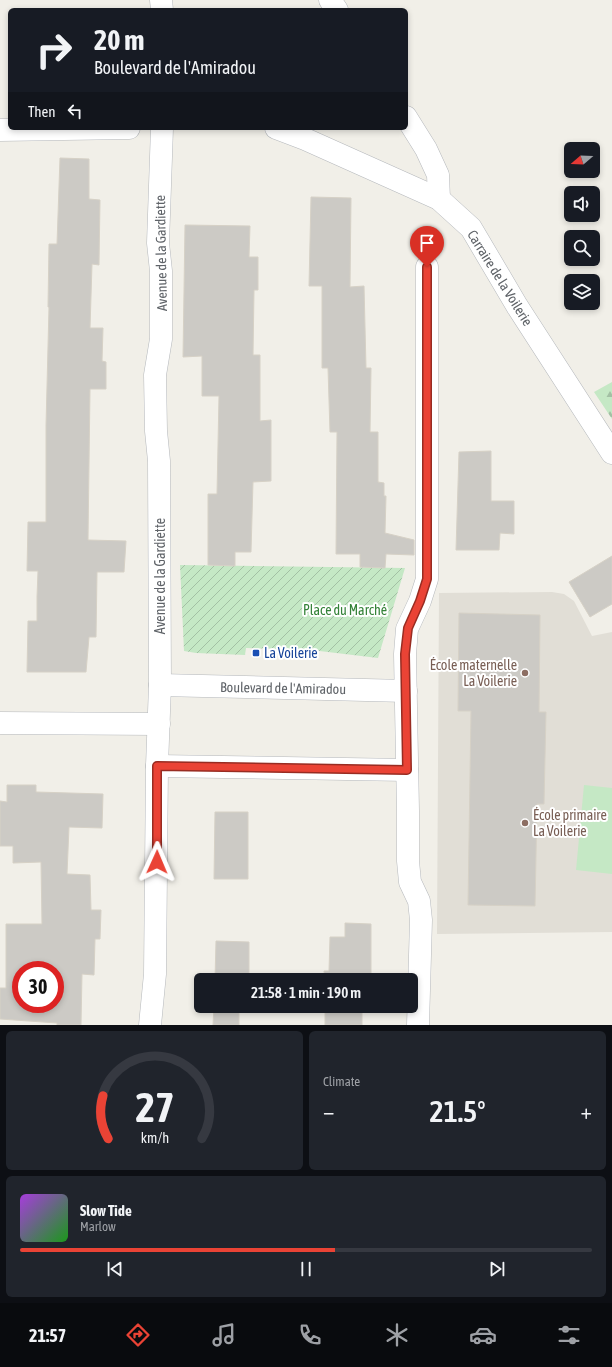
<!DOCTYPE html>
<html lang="en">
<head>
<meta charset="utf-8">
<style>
  body { margin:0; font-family:"Asap Condensed",sans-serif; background:#20242c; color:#f1f3f6; height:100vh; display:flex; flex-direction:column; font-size:15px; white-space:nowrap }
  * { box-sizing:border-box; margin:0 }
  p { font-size:13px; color:#9ea1a6 }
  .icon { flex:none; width:22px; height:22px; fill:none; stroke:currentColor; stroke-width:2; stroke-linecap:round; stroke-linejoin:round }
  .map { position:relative; height:1025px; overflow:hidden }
  .sheet { display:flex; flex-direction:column; gap:6px; padding:6px; background:#0d0f14; flex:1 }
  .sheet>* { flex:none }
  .top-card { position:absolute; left:8px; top:8px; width:400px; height:122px; border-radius:6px; box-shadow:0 2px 6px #0003; background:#171b24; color:#f1f3f6; overflow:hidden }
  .needle { width:26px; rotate:251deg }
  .controls { position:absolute; left:564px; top:142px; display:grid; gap:8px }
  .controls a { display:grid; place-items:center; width:36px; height:36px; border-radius:6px; background:#171b24; box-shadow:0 2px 6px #0003; font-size:20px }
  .speed { position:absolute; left:12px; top:961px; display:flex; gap:8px; font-size:20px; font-weight:700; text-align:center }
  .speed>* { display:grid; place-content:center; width:52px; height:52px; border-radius:50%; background:#171b24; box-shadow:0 2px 6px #0003; line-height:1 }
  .speed .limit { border:6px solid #d22; background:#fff; color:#111 }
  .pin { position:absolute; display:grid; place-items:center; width:34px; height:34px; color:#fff; margin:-41px -17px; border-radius:50% 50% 50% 0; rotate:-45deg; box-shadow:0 0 4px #0007 }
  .pin .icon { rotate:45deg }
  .me { position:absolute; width:44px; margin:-22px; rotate:1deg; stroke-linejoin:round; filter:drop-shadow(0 0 3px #0008) }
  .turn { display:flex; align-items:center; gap:14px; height:84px; padding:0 20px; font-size:18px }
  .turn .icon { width:52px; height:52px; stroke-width:2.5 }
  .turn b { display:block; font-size:28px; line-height:34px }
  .then { display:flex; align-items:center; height:38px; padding:0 20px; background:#0003; gap:8px; font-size:15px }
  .big { font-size:30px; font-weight:600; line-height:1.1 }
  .sheet .tile { flex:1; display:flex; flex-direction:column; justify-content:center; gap:6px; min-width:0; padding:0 14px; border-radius:6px; background:#20242c }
  .sheet .dial { align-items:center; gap:0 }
  .dial svg { height:104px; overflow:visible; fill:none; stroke:#363941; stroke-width:7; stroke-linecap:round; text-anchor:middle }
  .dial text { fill:#f1f3f6; stroke:none }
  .song { display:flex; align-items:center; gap:12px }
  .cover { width:48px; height:48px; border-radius:6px; background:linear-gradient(135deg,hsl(280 70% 55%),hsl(120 70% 35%)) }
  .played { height:4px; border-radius:2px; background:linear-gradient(90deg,#ea4335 55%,#363941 55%) }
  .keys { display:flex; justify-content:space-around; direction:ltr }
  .heat { display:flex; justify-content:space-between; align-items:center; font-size:22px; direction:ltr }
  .sheet .tiles { flex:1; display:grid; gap:6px; grid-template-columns:1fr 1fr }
  .tile:last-child { grid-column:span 2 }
  .trip { position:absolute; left:194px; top:973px; width:224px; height:40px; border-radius:6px; background:#171b24; box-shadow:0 2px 6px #0003; font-weight:600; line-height:40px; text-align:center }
  .menu { display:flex; height:64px; justify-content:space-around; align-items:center; background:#090b0e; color:#9ea1a6 }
  .menu .icon { width:28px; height:28px }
  .menu .active { color:#ea4335 }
  .menu b { font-size:18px; color:#f1f3f6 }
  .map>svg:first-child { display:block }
  .education { fill:#e1ded6 }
  .grass { fill:#c5e8c5 }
  .forest { fill:url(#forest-firs) }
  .garden { fill:url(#garden-furrows) }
  .building { fill:#cccac5; stroke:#d6d1c6; fill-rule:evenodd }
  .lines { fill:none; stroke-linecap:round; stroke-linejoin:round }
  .minor-casing { stroke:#b5b8bc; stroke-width:23 }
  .minor { stroke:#fff; stroke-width:22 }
  .route-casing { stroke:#982c22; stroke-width:10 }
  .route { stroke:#ea4335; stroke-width:7 }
  .transit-dot { fill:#1a4fb4; stroke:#fff; stroke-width:1.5 }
  .education-dot { fill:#8d6e63; stroke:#fff; stroke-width:1.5 }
  .labels { text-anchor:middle; stroke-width:4; stroke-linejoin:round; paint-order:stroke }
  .street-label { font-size:14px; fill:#5f6368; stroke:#fff }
  .park-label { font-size:14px; fill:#348238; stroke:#fff }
  .transit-label { font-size:14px; fill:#164399; stroke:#fff; text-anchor:start }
  .education-label { font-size:14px; fill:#785e54; stroke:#fff; text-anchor:end }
</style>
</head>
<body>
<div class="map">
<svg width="612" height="1025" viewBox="0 0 612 1025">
  <defs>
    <pattern id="forest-firs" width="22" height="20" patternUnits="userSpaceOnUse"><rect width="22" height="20" fill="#c5e8c5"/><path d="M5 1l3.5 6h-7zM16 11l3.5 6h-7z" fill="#a3c0a4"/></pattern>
    <pattern id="garden-furrows" width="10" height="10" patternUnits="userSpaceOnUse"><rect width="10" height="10" fill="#c5e8c5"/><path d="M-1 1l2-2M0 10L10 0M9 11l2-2" fill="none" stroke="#a3c0a4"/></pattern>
  </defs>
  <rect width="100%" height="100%" fill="#f1efe8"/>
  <polygon class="education" points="552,592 564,594 574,601 592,636 612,632 612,932 437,934 439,593"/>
  <polygon class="grass" points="584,785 612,788 612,874 576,870"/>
  <polygon class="forest" points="612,382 612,419 594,392"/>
  <polygon class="garden" points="180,565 405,568 378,658 311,650 246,648 245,655 196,653 184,651"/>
  <g class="building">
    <polygon points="60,158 89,159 89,199 100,200 99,265 92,264 90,328 103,328 102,361 106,362 106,389 90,389 88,540 126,541 124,572 97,572 96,637 89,637 86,672 27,672 28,621 37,621 37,597 38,571 27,571 28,522 46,522 46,426 49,307 48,307 49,244 57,244"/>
    <polygon points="311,197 351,198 350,287 364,286 366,368 371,368 370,432 378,432 378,482 384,483 384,496 386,496 385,533 414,540 414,555 386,554 385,568 360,567 360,554 336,554 337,432 330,432 328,368 322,368 322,286 309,286"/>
    <polygon points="185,225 250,226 249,257 258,257 258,290 254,290 253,355 260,355 260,421 271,420 271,481 253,482 251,552 235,552 235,566 208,565 208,494 217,494 219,396 202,396 202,356 183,357"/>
    <polygon points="491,451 491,501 514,501 514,534 500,533 499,550 456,550 459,452"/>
    <polygon points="612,556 612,604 590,617 569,582"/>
    <polygon points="459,613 540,615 539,712 546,712 544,804 537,804 535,906 468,905 471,711 458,711"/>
    <path d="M7,785h29v7l67,2 -1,34 -33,-1 -2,47 23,1 1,35h10l-1,29h-5l-1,36 -12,-1 -1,51h-24v-2l-57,-4v-31h6v-64h36l-1,-62 -28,1v-17h-13v-45l7,1zM21,970h34v34h-34z"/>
    <polygon points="215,812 248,812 248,879 214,879"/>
    <polygon points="345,923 371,924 371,980 325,980 324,971 329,971 330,937 345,937"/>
    <polygon points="216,941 249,942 249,980 215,980"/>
    <polygon points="214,1006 239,1006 239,1025 213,1025"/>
    <rect x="325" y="1006" width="37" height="19"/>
  </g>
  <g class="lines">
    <defs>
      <g id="minor">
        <polyline points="161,0 162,10"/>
        <polyline points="330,0 337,10"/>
        <polyline points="406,117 426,149 438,175 439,199"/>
        <polyline points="276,128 305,139 439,199 471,228 517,306 612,453"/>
        <polyline points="0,130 129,128"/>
        <polyline points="160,685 406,691"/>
        <polyline points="0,723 159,724"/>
        <polyline points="157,766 407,770"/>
        <polyline points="150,1025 155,974 157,766 160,685 159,461 156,431 155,375 161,339 161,271 158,243 162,128"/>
        <polyline points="418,1025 421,920 419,901 410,882 408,861 408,811 405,654 407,629 420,601 427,579 427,267"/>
      </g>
    </defs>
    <use href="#minor" class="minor-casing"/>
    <use href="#minor" class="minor"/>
  </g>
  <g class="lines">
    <defs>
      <polyline id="route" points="157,862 157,766 407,770 405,654 408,628 420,601 427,579 427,267"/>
    </defs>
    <use href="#route" class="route-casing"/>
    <use href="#route" class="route"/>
  </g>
  <rect class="transit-dot" x="252" y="649" width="8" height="8" rx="2"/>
  <g class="education-dot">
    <circle cx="525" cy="673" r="4"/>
    <circle cx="525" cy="823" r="4"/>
  </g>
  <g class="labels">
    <g class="street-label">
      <text transform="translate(161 253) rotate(-91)" y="5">Avenue de la Gardiette</text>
      <text transform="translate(500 278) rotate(58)" y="5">Carraire de la Voilerie</text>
      <text transform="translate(160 576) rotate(-90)" y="5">Avenue de la Gardiette</text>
      <text transform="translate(283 688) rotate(1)" y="5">Boulevard de l'Amiradou</text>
    </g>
    <g class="park-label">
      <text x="345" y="615">Place du Marché</text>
    </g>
    <g class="transit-label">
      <text x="264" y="658">La Voilerie</text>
    </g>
    <g class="education-label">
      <text x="517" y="670">École maternelle<tspan x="517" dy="16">La Voilerie</tspan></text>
      <text x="533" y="820" text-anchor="start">École primaire<tspan x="533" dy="16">La Voilerie</tspan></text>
    </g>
  </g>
</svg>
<div class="controls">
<a><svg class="needle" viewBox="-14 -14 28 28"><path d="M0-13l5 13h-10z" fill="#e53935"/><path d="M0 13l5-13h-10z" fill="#9ea1a6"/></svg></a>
<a><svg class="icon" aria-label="sound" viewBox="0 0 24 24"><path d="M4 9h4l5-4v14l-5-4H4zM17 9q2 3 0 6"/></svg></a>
<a><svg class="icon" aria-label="search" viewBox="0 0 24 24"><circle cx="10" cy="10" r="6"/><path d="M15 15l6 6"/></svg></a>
<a><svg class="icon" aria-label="layers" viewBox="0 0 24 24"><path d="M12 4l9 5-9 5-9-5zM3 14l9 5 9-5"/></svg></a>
</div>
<div class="speed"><div class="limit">30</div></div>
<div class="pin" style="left:427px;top:267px;background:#d93025"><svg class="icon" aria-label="arrive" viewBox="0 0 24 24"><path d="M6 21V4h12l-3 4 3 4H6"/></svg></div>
<svg class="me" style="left:157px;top:862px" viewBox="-20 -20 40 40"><path d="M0-17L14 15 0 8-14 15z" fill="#ea4335" stroke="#fff" stroke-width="4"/></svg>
<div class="trip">21:58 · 1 min · 190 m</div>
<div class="top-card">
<div class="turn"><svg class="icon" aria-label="right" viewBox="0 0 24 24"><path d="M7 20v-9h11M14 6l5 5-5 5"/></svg><div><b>20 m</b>Boulevard de l'Amiradou</div></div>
<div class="then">Then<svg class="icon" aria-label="left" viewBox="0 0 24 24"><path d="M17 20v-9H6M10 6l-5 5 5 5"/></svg></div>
</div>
</div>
<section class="sheet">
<div class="tiles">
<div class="tile dial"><svg viewBox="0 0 100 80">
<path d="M14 69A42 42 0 1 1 86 69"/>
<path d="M14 69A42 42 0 0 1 10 36" stroke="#ea4335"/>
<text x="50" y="56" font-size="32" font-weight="700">27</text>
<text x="50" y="72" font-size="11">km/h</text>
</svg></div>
<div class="tile"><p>Climate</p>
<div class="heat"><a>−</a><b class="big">21.5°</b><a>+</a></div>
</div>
<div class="tile">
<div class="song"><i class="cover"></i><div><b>Slow Tide</b><p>Marlow</p></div></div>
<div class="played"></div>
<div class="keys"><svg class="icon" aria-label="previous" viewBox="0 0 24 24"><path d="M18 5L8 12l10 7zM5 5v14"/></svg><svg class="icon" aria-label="pause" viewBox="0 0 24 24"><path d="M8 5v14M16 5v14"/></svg><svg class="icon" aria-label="next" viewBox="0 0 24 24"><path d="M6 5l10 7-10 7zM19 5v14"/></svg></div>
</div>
</div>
</section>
<nav class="menu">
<b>21:57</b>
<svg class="icon active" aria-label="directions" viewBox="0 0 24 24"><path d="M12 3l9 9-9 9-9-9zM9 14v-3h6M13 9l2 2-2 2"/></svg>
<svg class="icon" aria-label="music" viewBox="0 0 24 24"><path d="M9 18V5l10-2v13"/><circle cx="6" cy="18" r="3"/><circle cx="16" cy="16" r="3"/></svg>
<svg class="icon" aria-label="phone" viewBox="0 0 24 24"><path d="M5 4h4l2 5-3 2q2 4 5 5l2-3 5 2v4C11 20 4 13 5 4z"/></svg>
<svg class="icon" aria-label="climate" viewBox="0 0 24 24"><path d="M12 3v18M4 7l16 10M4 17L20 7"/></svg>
<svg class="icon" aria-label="car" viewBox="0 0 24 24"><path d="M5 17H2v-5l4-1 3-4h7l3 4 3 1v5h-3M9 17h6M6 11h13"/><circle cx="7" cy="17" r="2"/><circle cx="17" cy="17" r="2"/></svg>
<svg class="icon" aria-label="filters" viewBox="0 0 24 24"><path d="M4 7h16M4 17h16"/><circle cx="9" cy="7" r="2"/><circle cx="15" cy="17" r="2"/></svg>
</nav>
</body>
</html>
